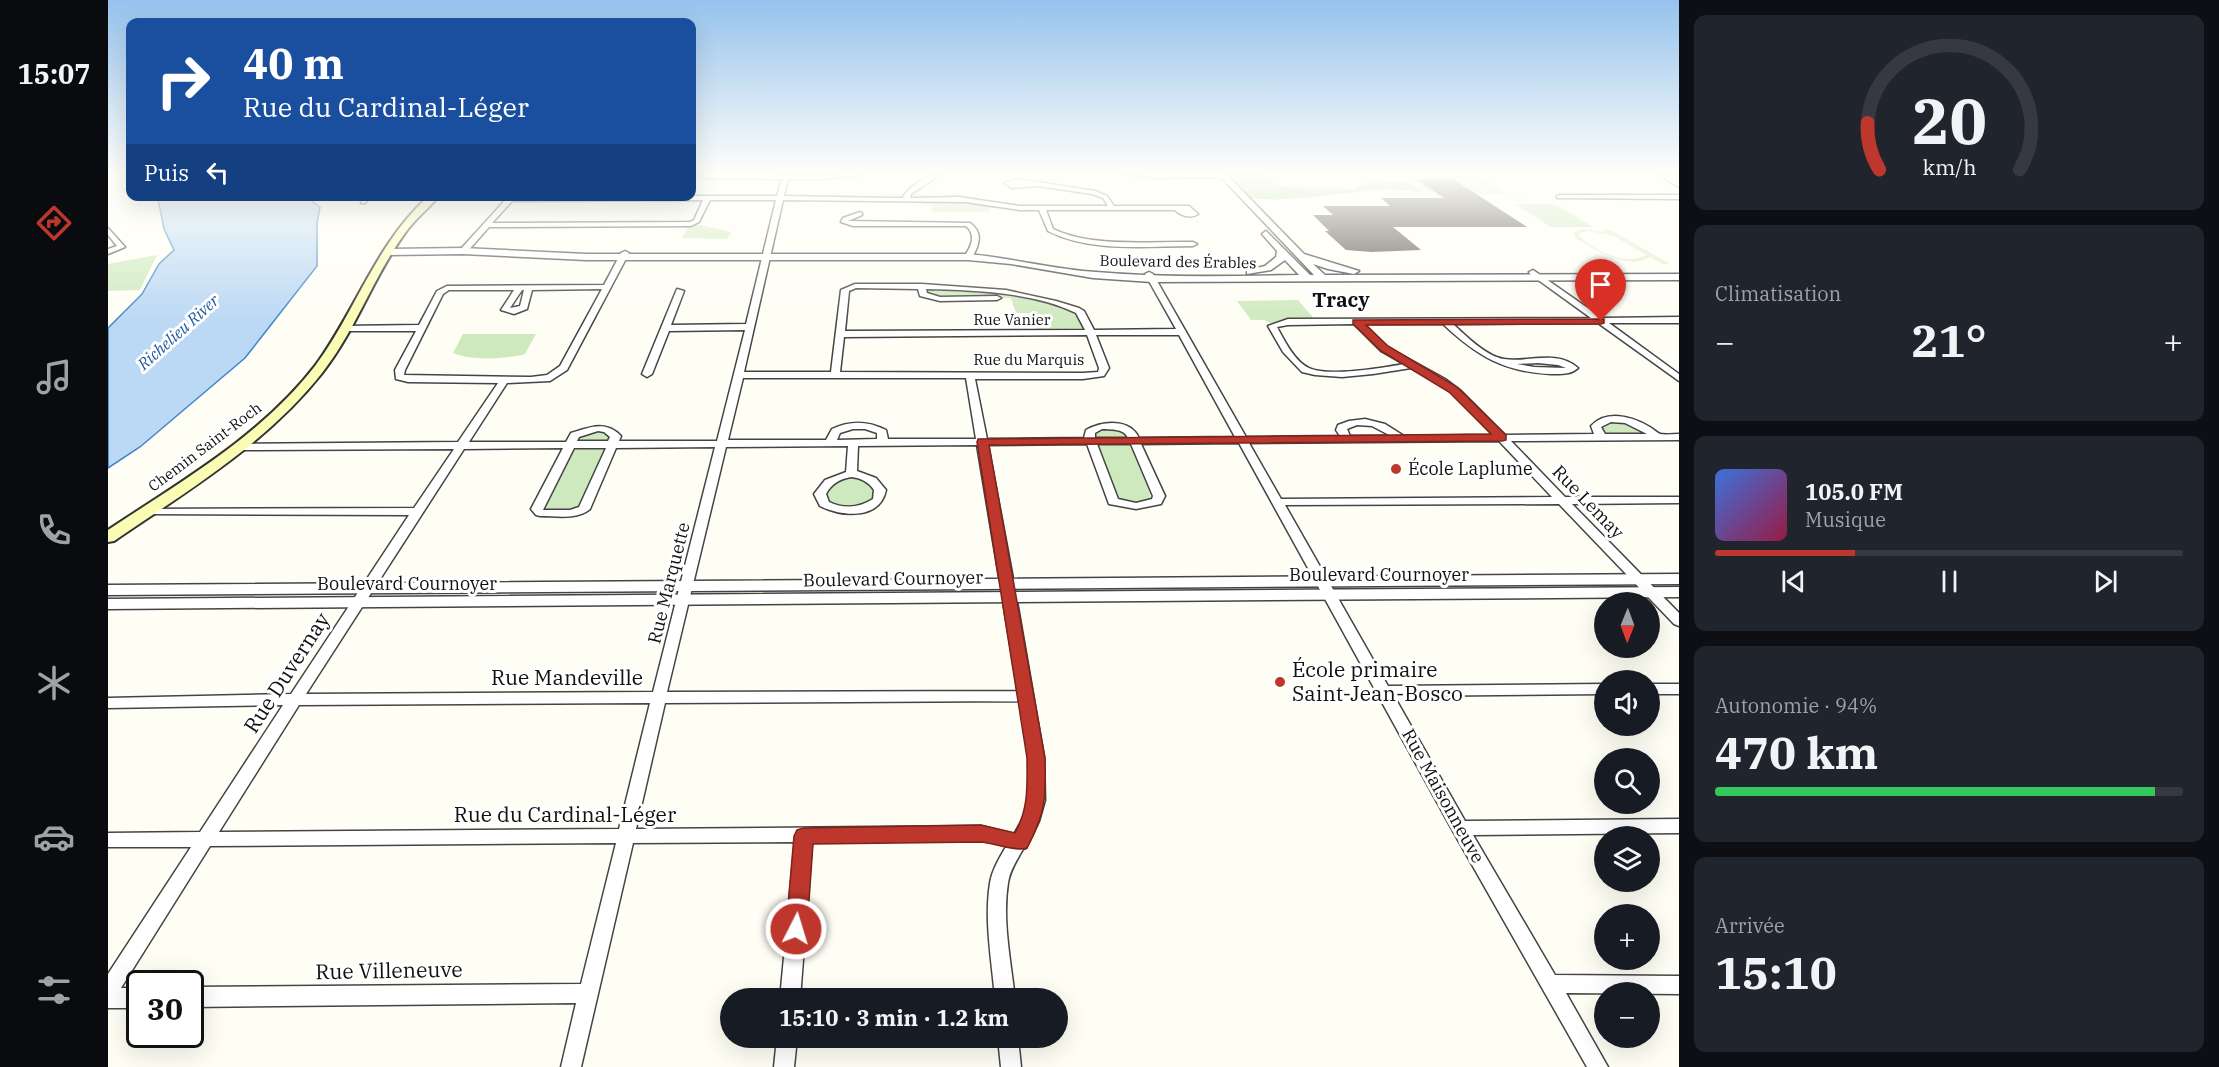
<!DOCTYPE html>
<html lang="fr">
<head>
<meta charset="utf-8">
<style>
  body { margin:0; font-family:"IBM Plex Serif",serif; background:#20242c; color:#f1f3f6; height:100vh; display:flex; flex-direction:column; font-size:22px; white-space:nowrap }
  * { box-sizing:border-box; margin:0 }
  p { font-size:20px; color:#9ea1a6 }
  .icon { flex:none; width:33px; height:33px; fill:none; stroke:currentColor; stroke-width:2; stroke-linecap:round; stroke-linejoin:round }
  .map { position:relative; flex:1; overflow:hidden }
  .panel { display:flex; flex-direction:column; gap:15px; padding:15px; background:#0d0f14; width:540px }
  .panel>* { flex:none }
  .hud { position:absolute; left:18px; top:18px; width:570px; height:183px; border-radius:12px; box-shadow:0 6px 24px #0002; background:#1a4fa0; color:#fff; overflow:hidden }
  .needle { width:39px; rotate:181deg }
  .controls { position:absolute; left:1486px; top:592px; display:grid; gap:12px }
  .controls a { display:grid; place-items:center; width:66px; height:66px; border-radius:50%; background:#171b24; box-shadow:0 6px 24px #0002; font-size:30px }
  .speed { position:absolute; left:18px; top:970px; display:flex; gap:12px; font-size:30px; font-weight:700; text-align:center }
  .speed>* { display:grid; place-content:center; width:78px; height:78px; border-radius:50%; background:#171b24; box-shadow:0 6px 24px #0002; line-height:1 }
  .speed .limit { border:3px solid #111; border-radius:9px; background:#fff; color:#111 }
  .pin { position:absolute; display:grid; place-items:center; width:51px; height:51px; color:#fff; margin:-62px -26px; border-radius:50% 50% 50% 0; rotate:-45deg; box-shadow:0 0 6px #0007 }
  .pin .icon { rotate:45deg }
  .me { position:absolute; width:66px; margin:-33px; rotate:5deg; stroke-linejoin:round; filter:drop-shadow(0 0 4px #0008) }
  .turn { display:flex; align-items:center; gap:21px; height:126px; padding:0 18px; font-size:27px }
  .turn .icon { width:78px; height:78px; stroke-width:2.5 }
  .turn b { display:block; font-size:42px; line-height:51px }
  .then { display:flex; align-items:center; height:57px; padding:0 18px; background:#0003; gap:12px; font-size:22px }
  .big { font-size:45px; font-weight:800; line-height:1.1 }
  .panel .card { flex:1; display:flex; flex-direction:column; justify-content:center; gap:9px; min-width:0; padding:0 21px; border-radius:12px; background:#20242c }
  .panel .dial { align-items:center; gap:0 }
  .dial svg { height:156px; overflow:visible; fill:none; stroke:#363941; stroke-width:7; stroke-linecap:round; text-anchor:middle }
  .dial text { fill:#f1f3f6; stroke:none }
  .song { display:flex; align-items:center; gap:18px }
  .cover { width:72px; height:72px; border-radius:9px; background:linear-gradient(135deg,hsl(220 70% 55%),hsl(340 70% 35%)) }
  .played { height:6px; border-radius:3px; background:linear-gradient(90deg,#bd372d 30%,#363941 30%) }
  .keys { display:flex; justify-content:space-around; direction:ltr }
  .heat { display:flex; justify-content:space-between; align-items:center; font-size:33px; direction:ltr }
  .charge { height:9px; border-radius:4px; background:linear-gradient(90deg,#34c759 94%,#363941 0) }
  .trip { position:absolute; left:612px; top:988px; width:348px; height:60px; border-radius:30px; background:#171b24; box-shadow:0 6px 24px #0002; font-weight:800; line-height:60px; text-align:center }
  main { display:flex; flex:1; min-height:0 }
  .tab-bar { display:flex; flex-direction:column; width:108px; justify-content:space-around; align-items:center; background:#090b0e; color:#9ea1a6 }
  .tab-bar .icon { width:42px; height:42px }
  .tab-bar .on { color:#bd372d }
  .tab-bar b { font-size:27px; color:#f1f3f6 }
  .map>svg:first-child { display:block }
  .green { fill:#cfe9bf }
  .forest { fill:#b2d99e }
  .pitch { fill:#e1f0d0; fill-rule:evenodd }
  .water { fill:#bbd8f4; stroke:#4584c9; stroke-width:1.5 }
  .building { fill:#59534d }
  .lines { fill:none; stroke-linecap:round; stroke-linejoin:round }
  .minor-casing { stroke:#444; stroke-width:3 }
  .tertiary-casing { stroke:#444; stroke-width:3 }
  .secondary-casing { stroke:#333; stroke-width:4 }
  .motorway-casing { stroke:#222; stroke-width:3 }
  .minor { fill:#fff; fill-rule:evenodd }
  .tertiary { fill:#fff; fill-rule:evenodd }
  .secondary { fill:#fbfcb3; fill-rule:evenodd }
  .motorway { fill:#eeb363; fill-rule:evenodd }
  .route { fill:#bd372d; stroke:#7b241d; stroke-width:1.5 }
  .poi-dot { fill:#bd372d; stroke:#fff; stroke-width:2 }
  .labels { text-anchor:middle; stroke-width:6; stroke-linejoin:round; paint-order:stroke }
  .far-street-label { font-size:15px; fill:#111; stroke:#fff }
  .far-water-label { font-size:16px; font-style:italic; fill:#1d579f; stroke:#fff }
  .poi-label { font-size:18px; fill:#111; stroke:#fff; text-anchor:start }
  .street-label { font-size:18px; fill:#111; stroke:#fff }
  .far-district-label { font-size:20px; font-weight:bold; fill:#111; stroke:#fff }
  .near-poi-label { font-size:21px; fill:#111; stroke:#fff; text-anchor:start }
  .near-street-label { font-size:21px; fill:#111; stroke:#fff }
</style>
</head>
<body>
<main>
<nav class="tab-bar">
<b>15:07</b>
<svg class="icon on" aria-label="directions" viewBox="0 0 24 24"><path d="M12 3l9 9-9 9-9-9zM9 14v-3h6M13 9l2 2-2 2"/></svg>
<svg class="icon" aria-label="music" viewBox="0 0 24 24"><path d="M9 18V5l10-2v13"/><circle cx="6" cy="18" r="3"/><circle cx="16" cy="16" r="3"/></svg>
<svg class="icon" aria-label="phone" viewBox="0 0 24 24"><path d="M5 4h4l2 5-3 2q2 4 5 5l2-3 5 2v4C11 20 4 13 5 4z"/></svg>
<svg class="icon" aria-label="climate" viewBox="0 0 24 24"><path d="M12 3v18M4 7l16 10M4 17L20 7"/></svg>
<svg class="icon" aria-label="car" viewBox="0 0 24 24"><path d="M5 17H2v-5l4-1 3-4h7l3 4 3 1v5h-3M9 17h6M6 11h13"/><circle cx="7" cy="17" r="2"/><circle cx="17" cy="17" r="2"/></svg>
<svg class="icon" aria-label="filters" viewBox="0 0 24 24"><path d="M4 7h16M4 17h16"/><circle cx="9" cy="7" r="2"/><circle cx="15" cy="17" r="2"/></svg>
</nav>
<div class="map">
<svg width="1571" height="1067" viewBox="0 0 1571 1067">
  <rect width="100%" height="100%" fill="#fffef5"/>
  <g class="green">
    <polygon points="1329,173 1382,180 1385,182 1381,183 1400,195 1445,196 1332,193 1319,192 1308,184 1315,185 1323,190 1360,190 1355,186 1369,185 1364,182 1328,179"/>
    <polygon points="783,194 814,194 886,206 880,212 824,212 823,204 815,204 815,200 759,198"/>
    <polygon points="1407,204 1447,204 1485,227 1443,227"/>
    <polygon points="588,224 623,232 619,239 574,238 581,225"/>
    <polygon points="49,255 32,290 0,291 0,264"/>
    <path d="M823,286c26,2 130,10 146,26 5,5 8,14 12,20h-52l-4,-19h-17l-5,-15 -71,1 -17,-6z"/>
    <polygon points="1190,300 1209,322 1164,324 1156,320 1143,320 1129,301"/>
    <path d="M355,334h73l-11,20c-21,5 -52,7 -72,-1z"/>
    <polygon points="1494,421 1521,423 1546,436 1492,435 1490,428"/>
    <polygon points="988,427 1013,428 1028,441 1044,501 1025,505 1008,503 982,432"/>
    <polygon points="482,429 506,434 474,508 467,512 432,513 463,437"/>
    <path d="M743,474l24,11 1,12c-16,13 -33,13 -52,7l-2,-15z"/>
  </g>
  <path class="forest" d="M1117,173h37l16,13 74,3 11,-6 41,-1 6,1 14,9c-16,-1 -31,-3 -47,-2 -43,3 -86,13 -129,8z"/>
  <path class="pitch" d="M1474,229l23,3 -2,-3 8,1 59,34h-8l-12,-7c-20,14 -57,-8 -75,-19l-1,-6zM1480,231l26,5 32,19c-21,12 -52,-5 -67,-19l1,-3z"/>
  <polygon class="water" points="47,197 198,197 212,207 209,223 209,266 137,358 32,447 0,468 0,328 34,294 51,264 66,250 56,229 50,199"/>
  <polygon class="building" points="1307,179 1345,179 1419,227 1285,227 1313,250 1264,252 1238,250 1217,231 1221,231 1205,215 1225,215 1215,206 1282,206 1273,198 1336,198"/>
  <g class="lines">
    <defs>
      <g id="minor">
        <path d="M584,173l132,2 40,-2 -3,2 -37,4h-36l-4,17 107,2h12c4,-11 28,-25 40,-25l-32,21 -1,4 49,-1 60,9h89l-5,-8 -11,-4 -54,-8 -26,2 -8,-5 14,-4 77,12 12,5 7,10h75l9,8c-7,5 -17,2 -23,-4h-129l7,19c40,19 97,12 140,13l4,2 -4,2c-47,0 -102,7 -145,-15l-9,-21h-20l-53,-8 -183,-2 -39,172h87l10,-82 14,-6h67l84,6 50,11 23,7 5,3 10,19 82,-1 -31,-55 4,-2 4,2 93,163 94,-1 -4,-6 2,-5 11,-4 16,-2 20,5 19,12 89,-1 -38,-40 -16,-12 -28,-15 -38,6 -31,3 -27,-2 -13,-3 -19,-20 -15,-26 20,-7 303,-1 -61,-44 -1,-2 4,-2 69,48 77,-1v6h-70l70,51v7l-81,-58 -145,1c12,11 34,33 51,35 23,4 53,-10 74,9 -8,7 -17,6 -27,6 -47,-2 -74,-18 -108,-50h-79l23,23 58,32 16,12 44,44 89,-1 -3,-8c15,-16 39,-10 57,0 4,2 8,6 12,8 5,1 14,0 19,0v6l-168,1 54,56h114v6l-107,1 107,109v13l-5,-2 -115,-120 -274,1 103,181 217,-2v10l-211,2 71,125 214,-2v14l-206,2 82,140 124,1v18l-113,-1 42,74h-21l-133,-234 -215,-390 -98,1 24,52 -4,8 -25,5 -27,-5 -22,-60 -99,1 26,139 30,173 1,43 -6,21 -13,27 -3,1c-6,11 -13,21 -15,34 -6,37 3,79 7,116h-20c-3,-38 -11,-78 -5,-116 2,-13 10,-26 17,-38l-26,-5 -169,2 -12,157h-20l15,-157 -162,1 -52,224h-20l15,-64 -386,4v-20l391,-3 35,-141 -406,3 -89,142h19v20h-32v-34l83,-127h-83v-14l92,-1 83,-127 -175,3v-10l183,-4 118,-179 -263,-1 -4,-1 -2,-2 2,-2 272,-1 40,-59 -217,1 -5,-3 5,-3 221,-2 40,-59 -90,-1 -12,-3 -1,-9 21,-39h-71l-3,-1v-4l77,-1 18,-34 10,-5 157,-1 17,-32 4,-2 4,2 -62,117 -17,11 -43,2 -38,59h97l5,-9c19,-6 35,-13 50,3l-2,5h98l28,-111 -76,1 -17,43 -5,3 -5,-3 35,-85 7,2 -13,34 75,-1 30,-124h-66l-11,22 -8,4 -202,1 -23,26 -7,-2 50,-55h268l5,-17 -79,-1zM595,200l-9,20 -4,2 -198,1 20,-22zM748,288l62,1 2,7 20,5 57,-1 4,-2 -4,-2 -57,1 -13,-4 -1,-4c46,1 108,3 150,24l9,17 -240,1 4,-40zM494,289l-42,77 -13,9 -16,2 -127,-2 1,-5 38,-76 6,-4h65l-13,20 13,4 13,-5 5,-19zM414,290h2l-4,16 -10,2zM1246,324l27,27 23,13c-22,4 -75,13 -95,4 -14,-6 -25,-28 -32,-41l11,-2zM979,335l12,33 -1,4 -15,1 -243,-1 4,-35zM988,335h83l56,102 -96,1c-9,-20 -37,-17 -53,-8l-2,8 -97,1 -12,-60h108l21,-3 5,-8zM1430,363l20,2 8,3 -32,-1 -17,-3zM635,378h223l10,61h-88l-2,-9c-18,-9 -35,-10 -54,-1l-6,11h-98zM1503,422l14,1 22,11h-42l-4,-7zM1249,425l15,1 19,10h-41l-3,-7zM745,429h12l12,4v6l-40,1 3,-7zM994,429c9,1 22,-1 26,9h-33v-5zM490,431l6,1 6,5 -2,4h-31l2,-4zM1391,441l53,56 -271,2 -32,-56zM989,444h34l22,52 -1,3 -16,4 -18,-4zM869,445l41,246 -351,1 59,-245 122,-1 -2,26 -21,8 -11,14 6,12c22,11 60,14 66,-16l-10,-12 -19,-7 1,-25zM607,447l-62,245 -347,2 158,-245 99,-1 -32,61 5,6 4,1c16,0 37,4 50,-7l26,-61zM466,448h32l-27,59 -9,3h-27zM743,477c10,1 18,5 23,13l-1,9c-14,9 -29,10 -44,3l-3,-8c5,-10 14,-15 25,-17zM912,701c5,32 12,66 9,98 -2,13 -8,24 -15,35l-33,-8 -345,3 29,-126zM542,703l-31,126 -400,3 80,-127z"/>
        <polygon points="1011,173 1115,173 1118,175 1115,177 1048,178"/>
        <polygon points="1451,195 1571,195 1571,199 1449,198 1449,196"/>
        <polygon points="256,196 263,196 257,203 253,203"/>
        <path d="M752,212l2,1v2l-14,6 122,2c14,10 9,23 1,36h-3l-4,-2c7,-10 13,-22 2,-31h-113l-12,-4 2,-4z"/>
        <polygon points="0,228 17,247 0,254 0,249 9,246 0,235"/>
        <rect x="1542" y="684" width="29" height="10"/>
        <polygon points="669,1038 689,1038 686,1067 666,1067"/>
        <polygon points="890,1038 910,1038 913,1067 893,1067"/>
      </g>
      <g id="tertiary">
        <path d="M1109,173h8l79,81 55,17 -5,3 -26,-5 -15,-5 12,11 354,-1v6l-527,2 -59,-4 -82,-14 -43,-4h-382l-123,-6 -74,1 -5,-3 5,-3 74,-1 123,6h382c43,4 85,15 128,18 68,6 136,4 203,3l-14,-15 -14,10 -24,4v-4l18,-4 11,-9 1,-6 -15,-17 4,-3 44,44h4z"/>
        <polygon points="1547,173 1556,173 1571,182 1571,187"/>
        <polygon points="1571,574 1571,584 0,595 0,585"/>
        <polygon points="1571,587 1571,597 0,609 0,599"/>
      </g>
      <path id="secondary" d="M321,196h10c-11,13 -24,23 -34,37 -32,44 -49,97 -83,140 -56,71 -135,118 -208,168l-6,1v-12c72,-48 153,-94 207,-164 41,-55 61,-123 114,-170z"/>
      <polygon id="motorway" points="1556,173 1571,174 1571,182"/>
    </defs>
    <use href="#minor" class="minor-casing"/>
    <use href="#tertiary" class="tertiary-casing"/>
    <use href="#secondary" class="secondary-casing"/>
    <use href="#motorway" class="motorway-casing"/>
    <use href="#minor" class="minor"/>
    <use href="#tertiary" class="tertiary"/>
    <use href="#secondary" class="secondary"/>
    <use href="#motorway" class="motorway"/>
  </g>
  <linearGradient id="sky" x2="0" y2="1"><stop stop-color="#96c2ed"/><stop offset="0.54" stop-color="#fffffa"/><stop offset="1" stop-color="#fffffa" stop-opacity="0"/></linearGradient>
  <rect width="1571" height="322" fill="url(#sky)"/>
  <path class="route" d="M1496,319v4l-3,1 -235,1 22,21 69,41 49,48v5l-4,1 -513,4 56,313c1,40 1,54 -18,90 -10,4 -34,-5 -46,-6l-168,2 -6,85 -4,7 -7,3 -7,-3 -3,-7 8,-93 3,-6 7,-2 177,-3 34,8c14,-25 12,-48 12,-75l-50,-316 1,-3 513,-5 -42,-42 -68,-41 -28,-27v-4z"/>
  <g class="poi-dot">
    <circle cx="1288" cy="469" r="6"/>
    <circle cx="1172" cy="682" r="6"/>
  </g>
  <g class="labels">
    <g class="far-street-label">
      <text transform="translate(1070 262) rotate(1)" y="5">Boulevard des Érables</text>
      <text x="904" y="325">Rue Vanier</text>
      <text x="921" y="365">Rue du Marquis</text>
      <text transform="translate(97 447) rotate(-37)" y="5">Chemin Saint-Roch</text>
    </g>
    <g class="far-water-label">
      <text transform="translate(70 332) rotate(-42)" y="6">Richelieu River</text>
    </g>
    <g class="poi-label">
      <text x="1300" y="475">École Laplume</text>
    </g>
    <g class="street-label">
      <text transform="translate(1480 502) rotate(46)" y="6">Rue Lemay</text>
      <text x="1271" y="581">Boulevard Cournoyer</text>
      <text transform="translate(785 579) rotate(-1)" y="6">Boulevard Cournoyer</text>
      <text transform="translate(561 583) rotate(-76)" y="6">Rue Marquette</text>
      <text x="299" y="590">Boulevard Cournoyer</text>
      <text transform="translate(1335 796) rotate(61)" y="6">Rue Maisonneuve</text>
    </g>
    <g class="far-district-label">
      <text x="1233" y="307">Tracy</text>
    </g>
    <g class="near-poi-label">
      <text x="1184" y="677">École primaire<tspan x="1184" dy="24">Saint-Jean-Bosco</tspan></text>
    </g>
    <g class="near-street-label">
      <text transform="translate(179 673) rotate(-57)" y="7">Rue Duvernay</text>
      <text x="459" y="685">Rue Mandeville</text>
      <text x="457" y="822">Rue du Cardinal-Léger</text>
      <text transform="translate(281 971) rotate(-1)" y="7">Rue Villeneuve</text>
    </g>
  </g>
</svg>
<div class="controls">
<a><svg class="needle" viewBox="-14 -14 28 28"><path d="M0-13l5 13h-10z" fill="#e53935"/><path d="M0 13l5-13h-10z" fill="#9ea1a6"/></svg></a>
<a><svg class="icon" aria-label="sound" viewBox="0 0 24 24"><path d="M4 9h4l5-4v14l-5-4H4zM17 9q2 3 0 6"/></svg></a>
<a><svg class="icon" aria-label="search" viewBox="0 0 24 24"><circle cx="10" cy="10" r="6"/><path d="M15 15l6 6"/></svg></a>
<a><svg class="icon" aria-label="layers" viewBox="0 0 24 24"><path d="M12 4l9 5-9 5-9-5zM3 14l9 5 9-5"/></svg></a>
<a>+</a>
<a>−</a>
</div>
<div class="speed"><div class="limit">30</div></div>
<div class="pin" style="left:1493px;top:321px;background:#d93025"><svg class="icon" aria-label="arrive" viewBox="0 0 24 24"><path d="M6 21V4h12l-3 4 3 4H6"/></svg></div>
<svg class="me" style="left:688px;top:929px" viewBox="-20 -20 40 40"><circle r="17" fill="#bd372d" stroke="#fff" stroke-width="3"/><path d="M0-11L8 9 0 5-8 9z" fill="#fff"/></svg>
<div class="trip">15:10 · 3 min · 1.2 km</div>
<div class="hud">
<div class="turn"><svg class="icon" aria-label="right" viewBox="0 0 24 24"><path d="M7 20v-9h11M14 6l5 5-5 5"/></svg><div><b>40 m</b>Rue du Cardinal-Léger</div></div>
<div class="then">Puis<svg class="icon" aria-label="left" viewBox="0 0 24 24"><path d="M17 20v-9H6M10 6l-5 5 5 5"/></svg></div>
</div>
</div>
<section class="panel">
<div class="card dial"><svg viewBox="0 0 100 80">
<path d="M14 69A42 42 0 1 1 86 69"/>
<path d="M14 69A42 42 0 0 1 8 45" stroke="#bd372d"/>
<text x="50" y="56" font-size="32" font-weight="700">20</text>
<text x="50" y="72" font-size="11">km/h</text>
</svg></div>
<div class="card"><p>Climatisation</p>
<div class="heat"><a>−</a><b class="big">21°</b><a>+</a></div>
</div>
<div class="card">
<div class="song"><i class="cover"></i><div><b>105.0 FM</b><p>Musique</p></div></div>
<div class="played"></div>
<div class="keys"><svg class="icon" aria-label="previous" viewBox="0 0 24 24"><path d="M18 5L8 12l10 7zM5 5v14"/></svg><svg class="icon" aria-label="pause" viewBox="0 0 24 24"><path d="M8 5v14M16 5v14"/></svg><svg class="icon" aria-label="next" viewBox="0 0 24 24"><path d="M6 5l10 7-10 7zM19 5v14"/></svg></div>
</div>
<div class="card"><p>Autonomie · 94%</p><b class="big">470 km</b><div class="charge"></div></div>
<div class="card"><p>Arrivée</p><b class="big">15:10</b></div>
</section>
</main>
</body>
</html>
